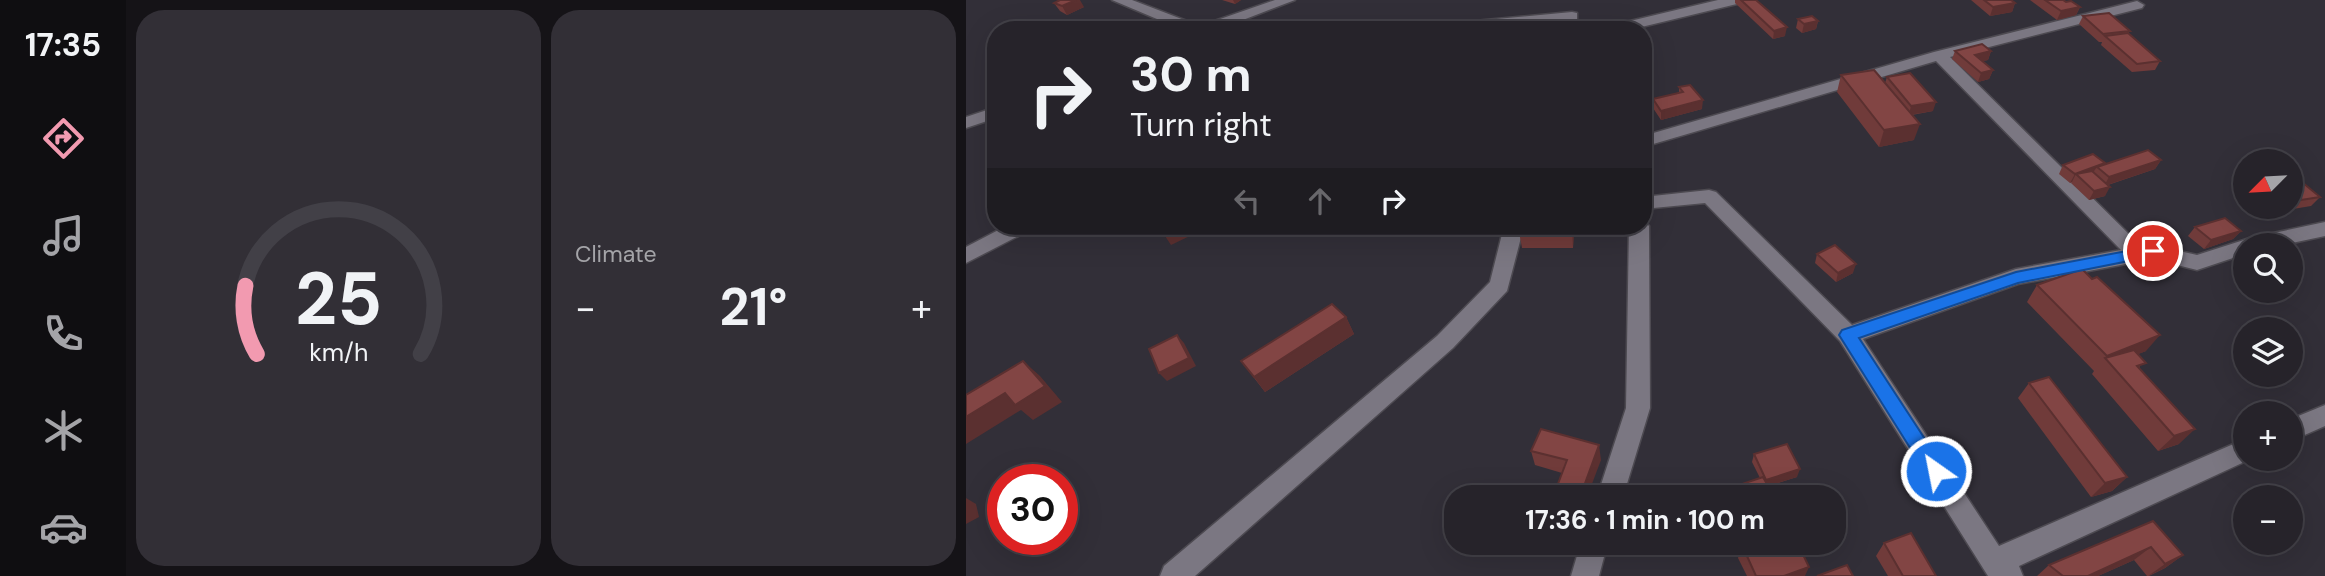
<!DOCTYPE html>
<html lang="en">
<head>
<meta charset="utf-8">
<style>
  body { margin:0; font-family:"DM Sans",sans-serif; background:#322f36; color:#f1f3f6; height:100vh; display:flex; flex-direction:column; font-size:26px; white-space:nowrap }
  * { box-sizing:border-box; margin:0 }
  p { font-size:23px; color:#a4a4a8 }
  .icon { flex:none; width:38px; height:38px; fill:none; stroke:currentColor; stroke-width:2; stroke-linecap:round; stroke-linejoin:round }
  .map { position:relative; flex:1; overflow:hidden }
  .sheet { display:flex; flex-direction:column; gap:10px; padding:10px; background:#151317; width:840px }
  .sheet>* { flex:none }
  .hud { position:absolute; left:21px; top:21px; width:665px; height:214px; border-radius:28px; box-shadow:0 7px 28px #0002,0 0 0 2px #424047; background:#26232a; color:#f1f3f6; overflow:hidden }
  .needle { width:46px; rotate:246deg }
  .fabs { position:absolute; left:1267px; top:149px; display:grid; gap:14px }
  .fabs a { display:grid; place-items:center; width:70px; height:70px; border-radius:50%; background:#26232a; box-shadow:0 7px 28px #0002,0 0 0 2px #424047; font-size:35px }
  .speed { position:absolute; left:21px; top:464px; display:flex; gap:14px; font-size:35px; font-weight:700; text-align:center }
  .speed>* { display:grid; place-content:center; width:91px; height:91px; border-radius:50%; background:#26232a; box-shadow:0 7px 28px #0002,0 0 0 2px #424047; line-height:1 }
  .speed .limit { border:10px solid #d22; background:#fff; color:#111 }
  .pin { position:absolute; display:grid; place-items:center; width:60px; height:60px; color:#fff; margin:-30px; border:4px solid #fff; border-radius:50%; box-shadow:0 2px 7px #0007 }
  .me { position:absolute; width:77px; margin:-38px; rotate:327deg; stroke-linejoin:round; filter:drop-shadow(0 0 5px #0008) }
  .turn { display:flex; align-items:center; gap:24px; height:147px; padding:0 28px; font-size:32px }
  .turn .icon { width:91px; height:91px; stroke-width:2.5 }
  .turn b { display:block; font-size:49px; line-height:60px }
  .lanes { display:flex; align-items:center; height:66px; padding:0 28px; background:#0003; justify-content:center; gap:35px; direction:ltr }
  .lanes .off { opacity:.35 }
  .big { font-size:52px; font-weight:700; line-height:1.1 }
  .sheet .card { flex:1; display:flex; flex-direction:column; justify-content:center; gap:10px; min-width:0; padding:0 24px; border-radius:28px; background:#322f36 }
  .sheet .dial { align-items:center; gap:0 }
  .dial svg { height:182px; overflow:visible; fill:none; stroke:#424047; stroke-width:7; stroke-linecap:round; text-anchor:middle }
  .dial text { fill:#f1f3f6; stroke:none }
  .heat { display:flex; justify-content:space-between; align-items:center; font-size:38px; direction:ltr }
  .sheet .tiles { flex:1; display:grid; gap:10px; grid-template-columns:repeat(2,1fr) }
  .trip { position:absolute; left:478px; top:485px; width:402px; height:70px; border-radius:28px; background:#26232a; box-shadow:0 7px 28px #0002,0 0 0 2px #424047; font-weight:700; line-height:70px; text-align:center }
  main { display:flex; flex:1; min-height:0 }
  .menu { display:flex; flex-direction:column; width:126px; justify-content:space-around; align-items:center; background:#0f0e11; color:#a4a4a8 }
  .menu .icon { width:49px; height:49px }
  .menu .selected { color:#f29ab0 }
  .menu b { font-size:32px; color:#f1f3f6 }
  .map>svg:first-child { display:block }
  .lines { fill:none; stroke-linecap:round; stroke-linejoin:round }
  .street-casing { stroke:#4d4a51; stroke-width:3 }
  .street { fill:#7b7782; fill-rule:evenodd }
  .wall { fill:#703b3a }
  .shaded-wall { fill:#5b3030 }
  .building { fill:#824544; stroke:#5b3030; stroke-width:2 }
  .route { fill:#1a73e8; stroke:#114b97; stroke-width:2 }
</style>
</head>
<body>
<main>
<nav class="menu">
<b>17:35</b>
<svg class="icon selected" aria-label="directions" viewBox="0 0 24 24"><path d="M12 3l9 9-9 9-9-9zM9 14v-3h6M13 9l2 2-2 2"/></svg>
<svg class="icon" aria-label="music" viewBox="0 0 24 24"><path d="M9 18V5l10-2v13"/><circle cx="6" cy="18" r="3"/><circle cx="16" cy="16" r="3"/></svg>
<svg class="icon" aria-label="phone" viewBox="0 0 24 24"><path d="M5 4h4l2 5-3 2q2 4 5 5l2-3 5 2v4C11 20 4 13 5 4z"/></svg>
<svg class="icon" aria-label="climate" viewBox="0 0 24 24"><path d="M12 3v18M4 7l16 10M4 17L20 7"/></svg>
<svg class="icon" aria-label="car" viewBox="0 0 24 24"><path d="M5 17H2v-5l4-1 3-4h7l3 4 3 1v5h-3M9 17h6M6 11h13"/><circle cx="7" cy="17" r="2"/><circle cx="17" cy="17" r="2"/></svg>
</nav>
<section class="sheet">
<div class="tiles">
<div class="card dial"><svg viewBox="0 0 100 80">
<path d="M14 69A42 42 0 1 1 86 69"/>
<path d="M14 69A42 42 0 0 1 9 39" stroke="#f29ab0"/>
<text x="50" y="56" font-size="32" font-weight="700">25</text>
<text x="50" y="72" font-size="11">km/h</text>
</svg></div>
<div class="card"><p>Climate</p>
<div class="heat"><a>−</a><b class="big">21°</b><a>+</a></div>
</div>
</div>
</section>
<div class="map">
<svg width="1359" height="576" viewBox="0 0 1359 576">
  <rect width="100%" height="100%" fill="#322f38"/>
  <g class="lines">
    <defs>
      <g id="street">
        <polygon points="146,0 166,0 234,26 309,0 329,0 251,30 217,30"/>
        <polygon points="752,0 777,0 775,3 663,30 637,30 639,27"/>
        <polygon points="1171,1 1178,5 1176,8 984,57 1176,247 1187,245 1231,255 1284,238 1359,222 1359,236 1317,245 1279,245 1279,254 1231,270 1187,259 1052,284 897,339 1033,546 1279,439 1279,458 1287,458 1053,566 1057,576 1022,576 874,341 739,203 677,209 677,197 743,190 750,192 886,325 1050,269 1155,250 970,61 677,147 677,136 968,52"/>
        <polygon points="606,12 611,13 611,19 505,30 448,30 455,26"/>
        <polygon points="30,107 30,118 0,128 0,117"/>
        <polygon points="677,220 683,226 684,408 657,497 631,497 660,408 663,226 677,226"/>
        <polygon points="40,226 65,226 62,231 0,263 0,247"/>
        <polygon points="538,226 558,226 541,291 487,348 229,576 194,576 198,566 471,336 524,282"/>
        <polygon points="1359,405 1359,426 1325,441 1325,419"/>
        <polygon points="615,542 642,542 633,576 605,576"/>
      </g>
    </defs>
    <use href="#street" class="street-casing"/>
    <use href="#street" class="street"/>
  </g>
  <g class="wall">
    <polygon points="256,0 275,0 269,4"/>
    <polygon points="769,0 790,0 819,36 807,39 769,3"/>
    <polygon points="1005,0 1045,0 1049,3 1046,12 1024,16"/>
    <polygon points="1064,0 1097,0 1114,7 1110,15 1091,20"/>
    <polygon points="88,3 118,7 101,15 94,11"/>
    <polygon points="1117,16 1164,31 1162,34 1194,61 1189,70 1166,72 1135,45 1136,42 1133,42 1113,24"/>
    <polygon points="832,19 852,21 850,29 836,33 830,28"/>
    <polygon points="989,51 1025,51 1022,60 1016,61 1027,70 1023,79 1012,82 986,59"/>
    <polygon points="875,75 919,83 921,77 967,111 946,115 948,140 913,147 871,92"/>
    <polygon points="713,87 736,109 695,120 687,108 687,99 713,93"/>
    <polygon points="1195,160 1189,169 1142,185 1139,196 1123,200 1105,183 1106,182 1104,183 1093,174 1097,165 1138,165"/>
    <polygon points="1325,173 1354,197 1345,206 1327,209 1324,206 1325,206"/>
    <polygon points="554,226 625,226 625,231 608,231 607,248 556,248 553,232"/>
    <polygon points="1229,227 1275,231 1267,239 1238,249 1222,236"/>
    <polygon points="851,254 887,273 870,282 849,263"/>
    <polygon points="1071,285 1180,351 1172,354 1174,369 1213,444 1192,451 1126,374 1128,371 1061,302"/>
    <polygon points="380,317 388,334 299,392 275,361"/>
    <polygon points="1063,383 1161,477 1146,491 1125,497 1052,398"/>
    <polygon points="565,451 635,460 596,473 569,465"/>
    <polygon points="788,454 831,477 802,486 808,497 771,497 773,485 794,478 786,462"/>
    <polygon points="1187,521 1217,555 1199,568 1183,576 1181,576 1168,560 1132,576 1071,576 1083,565"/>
    <polygon points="918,543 970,576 922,576 910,556"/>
    <polygon points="776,545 839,576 781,576 772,558"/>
  </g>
  <g class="shaded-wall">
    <polygon points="110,0 114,0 118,7 101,15 96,6"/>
    <polygon points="267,0 275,0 269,4"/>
    <polygon points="1049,3 1046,12 1024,16 1027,7"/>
    <polygon points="1114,7 1110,15 1091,20 1095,11"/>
    <polygon points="852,21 850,29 836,33 838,24"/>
    <polygon points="821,27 819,36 807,39 808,31"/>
    <polygon points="1025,51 1022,60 1005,64 1009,55"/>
    <polygon points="1027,70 1023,79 1012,82 1015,73"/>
    <polygon points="737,100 736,109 695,120 695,111"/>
    <polygon points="970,102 967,111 943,115 945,106"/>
    <polygon points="954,124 948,140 913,147 918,130"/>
    <polygon points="1195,160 1189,169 1138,186 1143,177"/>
    <polygon points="1139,163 1135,170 1131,167 1126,174 1110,174 1106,182 1104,183 1109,174"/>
    <polygon points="1144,187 1139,196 1123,200 1128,191"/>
    <polygon points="221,226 223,226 228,234 205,245 199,236"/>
    <polygon points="308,226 316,226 310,230"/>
    <polygon points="606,226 608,226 608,231 607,248"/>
    <polygon points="1275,231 1267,239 1238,249 1245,240"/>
    <polygon points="890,264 887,273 870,282 872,273"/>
    <polygon points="380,317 388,334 299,392 288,377"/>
    <polygon points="211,335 218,343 230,366 201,381 193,373"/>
    <polygon points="1194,335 1180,351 1145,365 1139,359 1141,356"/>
    <polygon points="57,361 74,376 96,402 67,420 55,410 0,444 0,417"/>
    <polygon points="1229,429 1213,444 1192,451 1208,436"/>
    <polygon points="633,445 635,460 621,497 614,497"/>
    <polygon points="834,469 831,477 798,487 800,480"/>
    <polygon points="1161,477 1146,491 1125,497 1139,483"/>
    <polygon points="0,498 10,504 13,517 0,524"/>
    <polygon points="1185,547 1168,560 1132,576 1122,576"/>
    <polygon points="1217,555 1199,568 1182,576 1199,564"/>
    <polygon points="843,567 839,576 818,576"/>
  </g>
  <g class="building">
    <polygon points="94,0 110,0 96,6 88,3"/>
    <polygon points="775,0 790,0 821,27 808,31"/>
    <polygon points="1018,0 1045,0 1049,3 1027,7"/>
    <polygon points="1079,0 1097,0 1100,2 1105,1 1114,7 1095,11"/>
    <polygon points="1143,13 1164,31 1137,34 1117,16"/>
    <polygon points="846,16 852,21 838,24 832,19"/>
    <polygon points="1162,33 1194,61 1171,64 1139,36"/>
    <polygon points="1016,44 1025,51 1009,55 1027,70 1015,73 989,51"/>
    <polygon points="908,70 954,124 918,130 875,75"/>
    <polygon points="944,73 970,102 945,106 921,77"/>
    <polygon points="724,85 737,100 695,111 687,99 717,92 713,87"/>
    <polygon points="1182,150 1195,160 1143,177 1131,167"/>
    <polygon points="1127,154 1139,163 1109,174 1097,165"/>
    <polygon points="1126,171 1144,187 1128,191 1110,174"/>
    <polygon points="1325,173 1354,197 1335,200 1325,192"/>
    <polygon points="1259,218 1275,231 1245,240 1229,227"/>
    <polygon points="193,226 221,226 199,236"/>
    <polygon points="554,226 606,226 605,231 553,232"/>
    <polygon points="869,245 890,264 872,273 851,254"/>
    <polygon points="1116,269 1126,279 1131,277 1194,335 1141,356 1071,285"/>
    <polygon points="366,304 380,317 288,377 275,361"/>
    <polygon points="211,335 223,358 193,373 183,349"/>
    <polygon points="1168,350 1180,363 1171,366 1229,429 1208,436 1139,358"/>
    <polygon points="57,361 79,386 49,405 39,393 0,417 0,395"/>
    <polygon points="1083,377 1161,477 1139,483 1063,383"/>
    <polygon points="575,429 633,445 614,497 587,497 601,460 565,451"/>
    <polygon points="821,444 834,469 800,480 788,454"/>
    <polygon points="797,477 808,497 779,497 773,485"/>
    <polygon points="1187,521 1217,555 1199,564 1185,547 1124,575 1126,576 1097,576 1083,565"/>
    <polygon points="945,533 970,576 937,576 918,543"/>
    <polygon points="782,542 831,542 843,567 818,576 790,576 776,545"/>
    <polygon points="881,565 887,576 851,576"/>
  </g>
  <polygon class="route" points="1187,246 1195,251 1193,255 1052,283 893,338 976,465 979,471 976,478 970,480 963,478 873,335 876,330 1050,272"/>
</svg>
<div class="fabs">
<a><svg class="needle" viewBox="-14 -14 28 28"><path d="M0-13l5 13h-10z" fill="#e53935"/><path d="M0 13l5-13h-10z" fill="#a4a4a8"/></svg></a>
<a><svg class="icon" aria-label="search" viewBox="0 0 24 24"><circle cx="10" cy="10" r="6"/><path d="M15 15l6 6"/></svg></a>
<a><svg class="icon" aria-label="layers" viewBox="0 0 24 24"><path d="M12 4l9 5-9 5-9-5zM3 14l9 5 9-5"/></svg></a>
<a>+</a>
<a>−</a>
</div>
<div class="speed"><div class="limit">30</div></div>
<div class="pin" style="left:1187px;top:251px;background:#d93025"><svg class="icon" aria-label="arrive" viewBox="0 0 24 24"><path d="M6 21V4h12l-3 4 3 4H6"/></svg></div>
<svg class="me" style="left:970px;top:471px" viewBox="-20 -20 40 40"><circle r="17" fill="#1a73e8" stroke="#fff" stroke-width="3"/><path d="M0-11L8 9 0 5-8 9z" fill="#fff"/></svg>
<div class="trip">17:36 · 1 min · 100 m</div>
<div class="hud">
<div class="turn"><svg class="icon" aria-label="right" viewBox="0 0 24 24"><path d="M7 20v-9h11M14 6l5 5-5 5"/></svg><div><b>30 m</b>Turn right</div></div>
<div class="lanes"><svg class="icon off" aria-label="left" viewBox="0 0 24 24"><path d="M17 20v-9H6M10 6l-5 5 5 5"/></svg><svg class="icon off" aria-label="ahead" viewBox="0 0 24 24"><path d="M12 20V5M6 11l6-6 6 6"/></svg><svg class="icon" aria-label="right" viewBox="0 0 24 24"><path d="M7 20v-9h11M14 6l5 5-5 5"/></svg></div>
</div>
</div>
</main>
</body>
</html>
